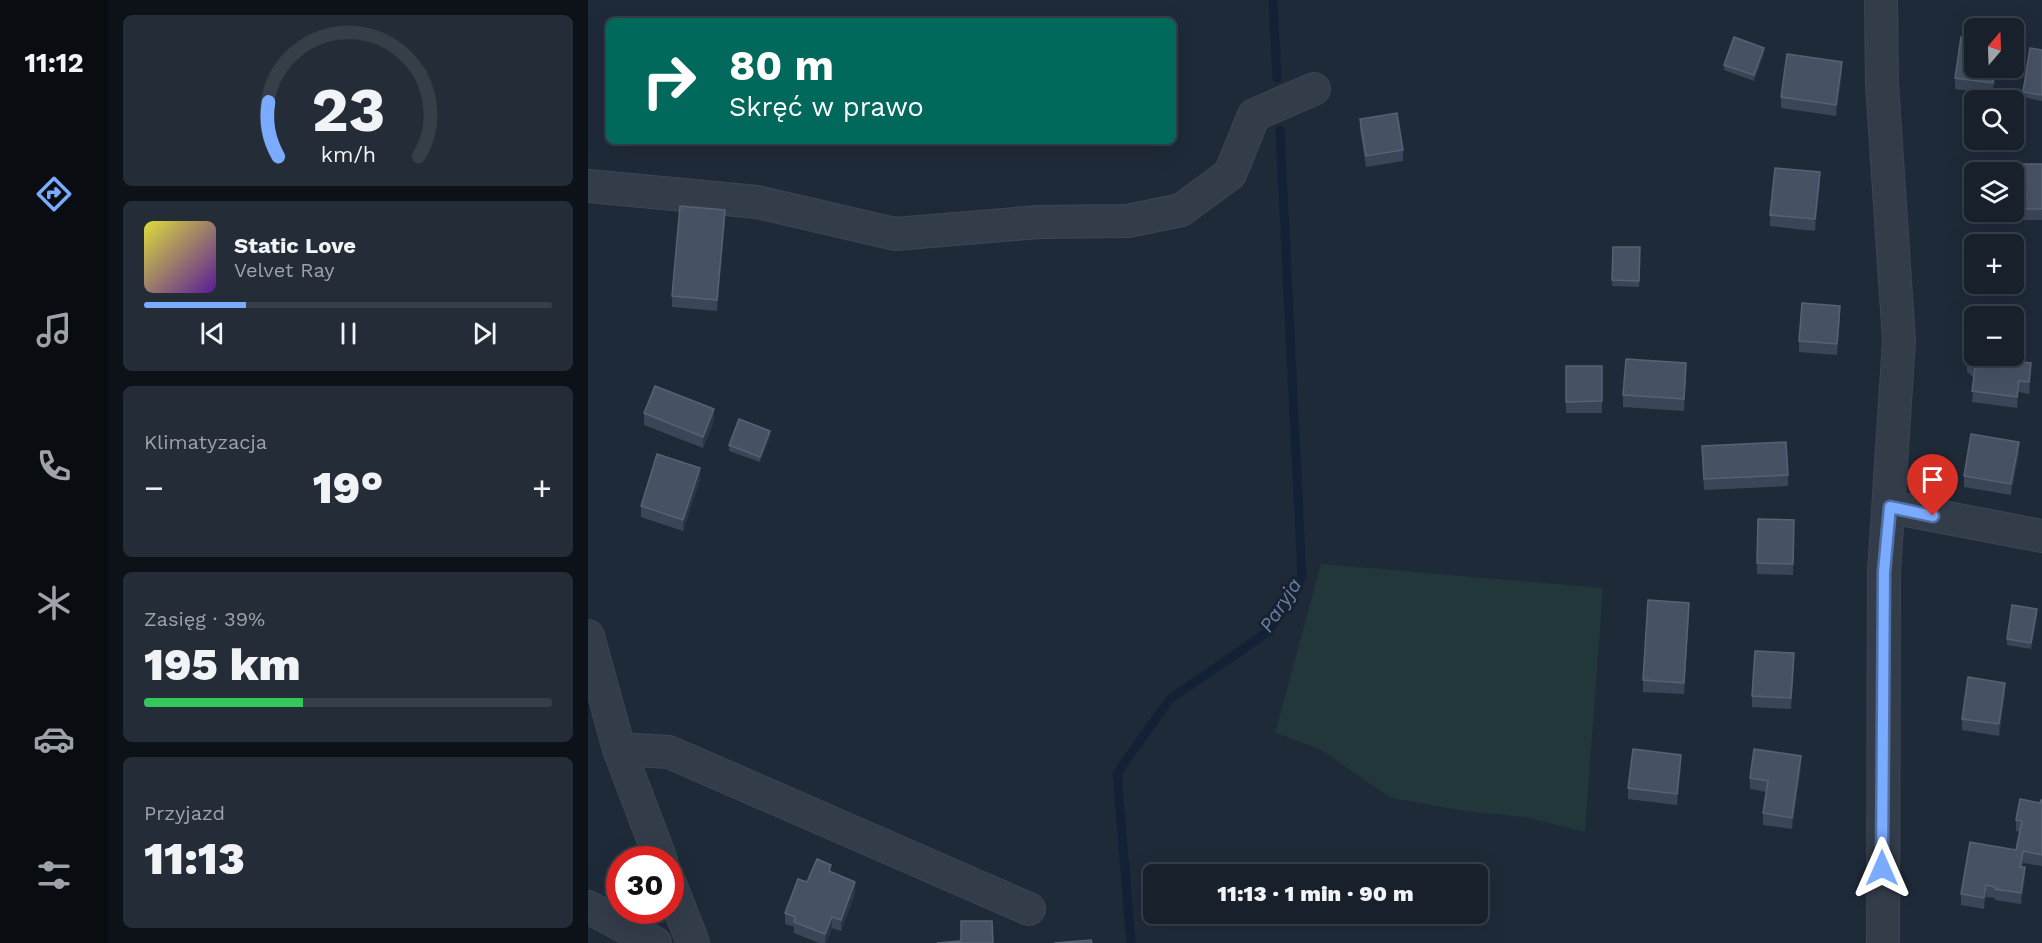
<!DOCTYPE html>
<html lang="pl">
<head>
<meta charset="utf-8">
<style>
  body { margin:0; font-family:"Work Sans",sans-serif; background:#242d37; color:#f1f3f6; height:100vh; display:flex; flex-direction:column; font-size:22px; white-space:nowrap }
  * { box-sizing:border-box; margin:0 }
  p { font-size:20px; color:#9ea3a9 }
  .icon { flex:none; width:33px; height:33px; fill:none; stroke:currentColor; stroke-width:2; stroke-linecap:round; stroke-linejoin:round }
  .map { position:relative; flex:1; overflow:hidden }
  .panel { display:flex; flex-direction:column; gap:15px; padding:15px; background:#0d1218; width:480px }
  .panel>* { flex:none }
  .banner { position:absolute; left:18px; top:18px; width:570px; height:126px; border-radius:9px; box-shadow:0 6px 24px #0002,0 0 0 2px #363e47; background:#00695c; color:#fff; overflow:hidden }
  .needle { width:39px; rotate:19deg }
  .fabs { position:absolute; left:1376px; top:18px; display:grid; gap:12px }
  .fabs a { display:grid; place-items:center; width:60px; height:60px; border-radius:9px; background:#17202b; box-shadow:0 6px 24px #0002,0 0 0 2px #363e47; font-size:30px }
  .speed { position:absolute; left:18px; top:846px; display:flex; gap:12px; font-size:30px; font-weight:700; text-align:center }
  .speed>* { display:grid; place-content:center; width:78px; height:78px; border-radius:50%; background:#17202b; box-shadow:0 6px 24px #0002,0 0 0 2px #363e47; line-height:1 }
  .speed .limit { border:9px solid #d22; background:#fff; color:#111 }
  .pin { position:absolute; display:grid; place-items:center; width:51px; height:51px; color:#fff; margin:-62px -26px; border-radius:50% 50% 50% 0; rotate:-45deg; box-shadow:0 0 6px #0007 }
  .pin .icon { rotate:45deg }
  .me { position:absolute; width:66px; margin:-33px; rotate:0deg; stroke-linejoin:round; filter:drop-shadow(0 0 4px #0008) }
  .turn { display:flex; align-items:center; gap:21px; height:126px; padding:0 24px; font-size:27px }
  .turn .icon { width:78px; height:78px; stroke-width:2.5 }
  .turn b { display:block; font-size:42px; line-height:51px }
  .big { font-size:45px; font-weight:800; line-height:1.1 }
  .panel .card { flex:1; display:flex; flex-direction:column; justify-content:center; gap:9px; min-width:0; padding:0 21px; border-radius:9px; background:#242d37 }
  .panel .dial { align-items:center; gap:0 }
  .dial svg { height:156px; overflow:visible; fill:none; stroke:#363e47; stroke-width:7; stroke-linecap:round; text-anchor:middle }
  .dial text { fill:#f1f3f6; stroke:none }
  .song { display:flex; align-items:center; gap:18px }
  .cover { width:72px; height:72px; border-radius:9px; background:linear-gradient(135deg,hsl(60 70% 55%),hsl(270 70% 35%)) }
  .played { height:6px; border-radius:3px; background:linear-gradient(90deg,#7babfe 25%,#363e47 25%) }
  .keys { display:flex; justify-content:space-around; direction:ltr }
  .heat { display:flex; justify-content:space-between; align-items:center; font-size:33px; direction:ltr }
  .charge { height:9px; border-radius:4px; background:linear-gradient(90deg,#34c759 39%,#363e47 0) }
  .trip { position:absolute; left:555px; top:864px; width:345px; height:60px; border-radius:9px; background:#17202b; box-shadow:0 6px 24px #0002,0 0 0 2px #363e47; font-weight:800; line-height:60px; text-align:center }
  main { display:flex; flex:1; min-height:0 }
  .tab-bar { display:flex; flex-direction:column; width:108px; justify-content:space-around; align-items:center; background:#090d11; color:#9ea3a9 }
  .tab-bar .icon { width:42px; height:42px }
  .tab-bar .current { color:#7babfe }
  .tab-bar b { font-size:27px; color:#f1f3f6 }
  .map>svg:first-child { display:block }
  .green { fill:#21373a }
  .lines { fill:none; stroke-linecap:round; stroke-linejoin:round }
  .stream { stroke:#132137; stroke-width:9 }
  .minor-casing { stroke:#3c4553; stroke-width:34 }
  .minor { stroke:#333c49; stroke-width:32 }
  .wall { fill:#3a4658 }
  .shaded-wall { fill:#2a3647 }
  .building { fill:#465264; stroke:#566273; stroke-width:1.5 }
  .route-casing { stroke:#506fa5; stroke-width:15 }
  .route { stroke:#7babfe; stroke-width:10 }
  .labels { text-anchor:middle; stroke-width:6; stroke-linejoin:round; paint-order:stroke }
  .water-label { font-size:20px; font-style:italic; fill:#6480a8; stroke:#19212e }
</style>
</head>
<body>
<main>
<nav class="tab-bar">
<b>11:12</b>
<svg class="icon current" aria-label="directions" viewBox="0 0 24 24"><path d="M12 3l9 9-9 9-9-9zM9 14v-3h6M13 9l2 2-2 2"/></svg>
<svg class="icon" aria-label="music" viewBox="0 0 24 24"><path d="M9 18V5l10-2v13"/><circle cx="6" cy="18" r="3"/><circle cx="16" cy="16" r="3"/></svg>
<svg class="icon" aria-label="phone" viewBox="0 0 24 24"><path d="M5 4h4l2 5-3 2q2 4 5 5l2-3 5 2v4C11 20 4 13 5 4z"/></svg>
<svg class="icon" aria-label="climate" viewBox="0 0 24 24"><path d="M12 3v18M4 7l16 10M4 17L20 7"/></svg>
<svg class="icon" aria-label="car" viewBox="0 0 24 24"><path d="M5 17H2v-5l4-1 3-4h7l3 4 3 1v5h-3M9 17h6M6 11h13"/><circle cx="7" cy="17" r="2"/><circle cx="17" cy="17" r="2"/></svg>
<svg class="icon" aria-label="filters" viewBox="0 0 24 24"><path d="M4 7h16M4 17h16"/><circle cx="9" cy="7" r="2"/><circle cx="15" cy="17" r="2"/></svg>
</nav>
<section class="panel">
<div class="card dial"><svg viewBox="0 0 100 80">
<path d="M14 69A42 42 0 1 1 86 69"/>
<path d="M14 69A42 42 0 0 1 9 41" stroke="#7babfe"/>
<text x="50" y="56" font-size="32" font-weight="700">23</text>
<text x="50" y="72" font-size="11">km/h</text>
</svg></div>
<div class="card">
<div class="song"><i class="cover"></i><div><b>Static Love</b><p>Velvet Ray</p></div></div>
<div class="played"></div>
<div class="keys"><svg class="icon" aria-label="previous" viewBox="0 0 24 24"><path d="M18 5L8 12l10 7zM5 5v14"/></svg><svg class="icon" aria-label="pause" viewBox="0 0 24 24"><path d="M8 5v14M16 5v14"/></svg><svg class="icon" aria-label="next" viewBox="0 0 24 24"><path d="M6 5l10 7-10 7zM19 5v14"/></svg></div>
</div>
<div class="card"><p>Klimatyzacja</p>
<div class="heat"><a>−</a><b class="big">19°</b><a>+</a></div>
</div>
<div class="card"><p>Zasięg · 39%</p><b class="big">195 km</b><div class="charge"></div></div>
<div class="card"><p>Przyjazd</p><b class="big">11:13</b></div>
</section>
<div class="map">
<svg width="1454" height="943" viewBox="0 0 1454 943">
  <rect width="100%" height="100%" fill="#1f2a39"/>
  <polygon class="green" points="733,564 1015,588 997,832 936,817 877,811 803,798 732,749 687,733"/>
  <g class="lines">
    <g class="stream">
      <polyline points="685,0 689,78"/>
      <polyline points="543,943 529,773 582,699 681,631 714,577 692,130"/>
    </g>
    <defs>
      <g id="minor">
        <polyline points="1293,0 1294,84 1311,341 1296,572 1295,943"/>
        <polyline points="0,186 169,202 307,234 451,222 540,221 593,210 642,174 666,115 726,89"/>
        <polyline points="1302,507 1454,536"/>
        <polyline points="0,636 31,749 73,860"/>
        <polyline points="31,749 81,752 441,909"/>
        <polyline points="82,884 105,943"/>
        <polyline points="0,907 67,943"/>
      </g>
    </defs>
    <use href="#minor" class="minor-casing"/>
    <use href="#minor" class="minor"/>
  </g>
  <g class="wall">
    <polygon points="1454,50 1454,101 1435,97 1435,92"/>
    <polygon points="1176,54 1166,81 1136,70 1136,65"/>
    <polygon points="1409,68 1405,94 1367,89 1367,78"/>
    <polygon points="1254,73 1248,116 1193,108 1193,97"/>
    <polygon points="772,119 815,150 815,161 778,167 772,130"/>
    <polygon points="1454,164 1454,220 1416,220 1416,212 1425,212 1425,172"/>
    <polygon points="1232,183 1227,231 1182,226 1182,215"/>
    <polygon points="137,221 129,311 84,307 84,296"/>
    <polygon points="1025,247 1052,247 1051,287 1024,286"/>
    <polygon points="1252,317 1249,355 1211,352 1211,341"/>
    <polygon points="1379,360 1434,362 1443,375 1441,394 1431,392 1429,408 1384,402 1386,378 1379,372"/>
    <rect x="978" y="366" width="36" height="47"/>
    <polygon points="1098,374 1096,411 1035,407 1035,395"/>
    <polygon points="56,413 126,421 115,448 56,425"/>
    <polygon points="182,437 172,462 141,451 141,445"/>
    <polygon points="1114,446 1200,475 1200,486 1116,490"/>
    <polygon points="1431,453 1423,495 1376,487 1376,476"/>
    <polygon points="112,479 95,531 53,517 53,506"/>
    <polygon points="1206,520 1205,575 1169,574 1169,563"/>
    <polygon points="1101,614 1096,694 1055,692 1055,680"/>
    <polygon points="1449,615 1443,649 1419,645 1419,639"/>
    <polygon points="1206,664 1203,709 1164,707 1164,696"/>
    <polygon points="1417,694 1411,736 1374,730 1374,719"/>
    <polygon points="1093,766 1089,805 1040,799 1040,788"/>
    <polygon points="1213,767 1204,829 1175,825 1175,813 1178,792 1162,789 1162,778"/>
    <polygon points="1454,801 1454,866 1435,863 1434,867 1437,878 1433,904 1407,900 1407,898 1398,897 1396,909 1373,905 1373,894 1428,850 1432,832 1428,831 1428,820 1452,803"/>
    <polygon points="243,873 267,893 253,931 244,928 238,943 231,943 206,933 206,927 197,924 197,913 219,882"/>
  </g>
  <g class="shaded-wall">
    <polygon points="1176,48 1176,54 1166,81 1166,75"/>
    <polygon points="1254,62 1254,73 1248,116 1248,105"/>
    <polygon points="1407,68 1409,68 1405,94 1405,83"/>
    <polygon points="1232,172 1232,183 1227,231 1227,219"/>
    <polygon points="137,210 137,221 129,311 129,300"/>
    <polygon points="1252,306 1252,317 1249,355 1249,344"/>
    <polygon points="1098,363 1098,374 1096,411 1096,399"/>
    <polygon points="1443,363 1443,375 1441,394 1441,382"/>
    <polygon points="1431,381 1431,392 1429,408 1429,397"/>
    <polygon points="126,409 126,421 115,448 115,437"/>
    <polygon points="182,431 182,437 172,462 172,457"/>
    <polygon points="1431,442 1431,453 1423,495 1423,484"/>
    <polygon points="112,468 112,479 95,531 95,520"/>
    <polygon points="1101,603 1101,614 1096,694 1096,683"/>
    <polygon points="1449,609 1449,615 1443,649 1443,643"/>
    <polygon points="1417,683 1417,694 1411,736 1411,724"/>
    <polygon points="1093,755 1093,766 1089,805 1089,794"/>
    <polygon points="1213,756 1213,767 1204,829 1204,818"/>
    <polygon points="1437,867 1437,878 1433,904 1433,893"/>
    <polygon points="267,882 267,893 253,931 253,920"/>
    <polygon points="1398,885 1398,897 1396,909 1396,898"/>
    <polygon points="244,917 244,928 238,943 237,943 237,934"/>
  </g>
  <g class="building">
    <polygon points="1146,37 1176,48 1166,75 1136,65"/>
    <polygon points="1373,37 1386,39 1386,68 1407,68 1405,83 1367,78"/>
    <polygon points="1442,48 1454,50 1454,95 1435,92"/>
    <polygon points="1199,54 1254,62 1248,105 1193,97"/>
    <polygon points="809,113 815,150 778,156 772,119"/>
    <polygon points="1415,164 1454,164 1454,209 1425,209 1425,172 1415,172"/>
    <polygon points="1187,168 1232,172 1227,219 1182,215"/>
    <polygon points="92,206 137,210 129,300 84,296"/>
    <polygon points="1025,247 1052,247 1051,281 1024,280"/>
    <polygon points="1214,303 1252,306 1249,344 1211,341"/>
    <polygon points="1386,346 1386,356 1425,356 1425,348 1434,349 1433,362 1443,363 1441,382 1431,381 1429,397 1384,391 1387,368 1379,360 1380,349"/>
    <polygon points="1038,359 1098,363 1096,399 1035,395"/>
    <polygon points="978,366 1014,366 1014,401 978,402"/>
    <polygon points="67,386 126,409 115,437 56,413"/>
    <polygon points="151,419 182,431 172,457 141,445"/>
    <polygon points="1383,434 1431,442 1423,484 1376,476"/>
    <polygon points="1198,442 1200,475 1116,479 1114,446"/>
    <polygon points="69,454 112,468 95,520 53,506"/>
    <polygon points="1170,519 1206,520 1205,564 1169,563"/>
    <polygon points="1060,600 1101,603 1096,683 1055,680"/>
    <polygon points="1424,605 1449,609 1443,643 1419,639"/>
    <polygon points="1167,651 1206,653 1203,698 1164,696"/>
    <polygon points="1380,677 1417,683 1411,724 1374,719"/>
    <polygon points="1045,749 1093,755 1089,794 1040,788"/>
    <polygon points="1166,749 1213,756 1204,818 1175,813 1180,781 1162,778"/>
    <polygon points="1432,799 1452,803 1453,800 1454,801 1454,855 1435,851 1432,867 1437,867 1433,893 1407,889 1407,887 1398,885 1396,898 1373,894 1382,842 1428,850 1434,821 1428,820"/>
    <polygon points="229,859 243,865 241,871 267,882 253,920 244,917 237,934 206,922 207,917 197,913 210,879 219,882"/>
    <polygon points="373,921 404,921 405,943 349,943 373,941"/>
    <polygon points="503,940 504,943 466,943"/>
  </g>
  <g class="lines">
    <defs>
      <polyline id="route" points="1294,868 1296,572 1302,507 1345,516"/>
    </defs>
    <use href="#route" class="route-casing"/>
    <use href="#route" class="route"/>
  </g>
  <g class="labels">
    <g class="water-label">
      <text transform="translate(692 605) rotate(-57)" y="7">Paryja</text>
    </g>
  </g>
</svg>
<div class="fabs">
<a><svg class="needle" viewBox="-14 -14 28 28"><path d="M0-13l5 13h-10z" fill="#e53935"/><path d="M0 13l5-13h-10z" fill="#9ea3a9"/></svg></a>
<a><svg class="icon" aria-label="search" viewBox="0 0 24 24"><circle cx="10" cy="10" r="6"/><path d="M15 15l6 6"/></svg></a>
<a><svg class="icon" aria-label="layers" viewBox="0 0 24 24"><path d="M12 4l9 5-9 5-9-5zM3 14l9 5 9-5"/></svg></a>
<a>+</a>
<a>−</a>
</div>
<div class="speed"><div class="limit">30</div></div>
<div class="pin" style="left:1345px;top:516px;background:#d93025"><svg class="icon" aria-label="arrive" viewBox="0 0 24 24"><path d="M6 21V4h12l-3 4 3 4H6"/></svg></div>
<svg class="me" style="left:1294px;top:868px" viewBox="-20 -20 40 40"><path d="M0-17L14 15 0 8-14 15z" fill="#7babfe" stroke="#fff" stroke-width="4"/></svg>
<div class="trip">11:13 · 1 min · 90 m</div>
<div class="banner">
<div class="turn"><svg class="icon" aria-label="right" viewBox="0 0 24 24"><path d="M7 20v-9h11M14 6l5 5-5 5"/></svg><div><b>80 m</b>Skręć w prawo</div></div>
</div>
</div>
</main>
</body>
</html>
